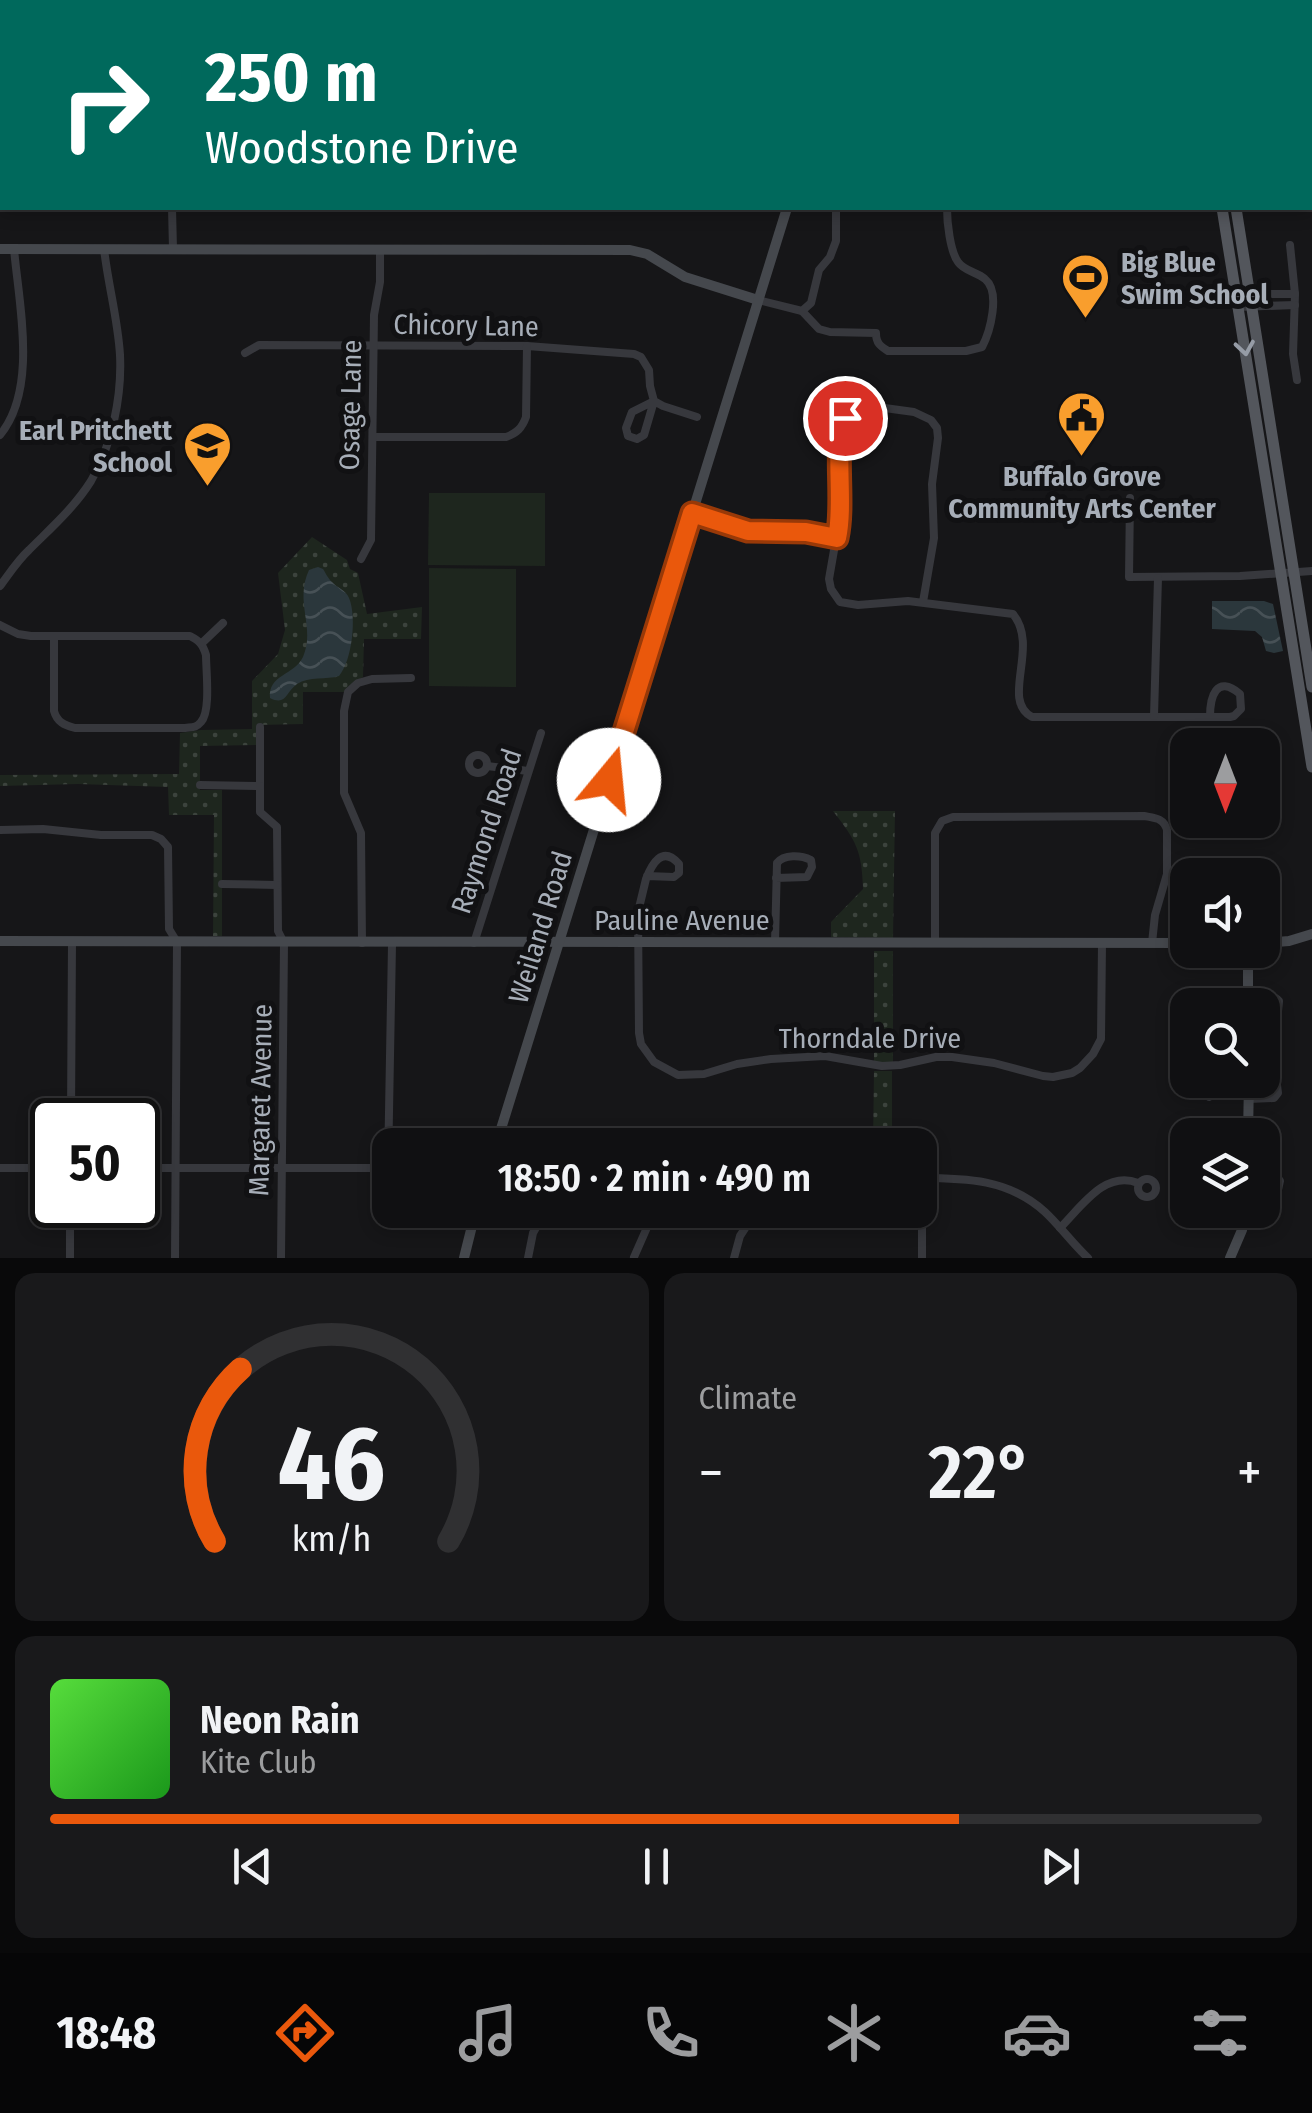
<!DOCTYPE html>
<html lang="en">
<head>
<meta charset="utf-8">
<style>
  body { margin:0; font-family:"Fira Sans Condensed",sans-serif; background:#19191b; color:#f1f3f6; height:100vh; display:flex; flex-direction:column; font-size:38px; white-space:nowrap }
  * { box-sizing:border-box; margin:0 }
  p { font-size:32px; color:#9c9d9f }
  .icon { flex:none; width:55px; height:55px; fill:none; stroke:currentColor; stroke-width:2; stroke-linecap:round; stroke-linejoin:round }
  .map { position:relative; height:1258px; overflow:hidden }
  .side { display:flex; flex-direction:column; gap:15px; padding:15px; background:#09090a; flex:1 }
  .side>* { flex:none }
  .top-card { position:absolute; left:0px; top:0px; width:1312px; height:210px; box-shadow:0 5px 15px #0003,0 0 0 2px #303032; background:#00695c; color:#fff; overflow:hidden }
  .needle { width:65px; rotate:180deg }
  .fabs { position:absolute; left:1170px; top:728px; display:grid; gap:20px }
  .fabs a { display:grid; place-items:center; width:110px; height:110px; border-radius:20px; background:#101012; box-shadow:0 5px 15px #0003,0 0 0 2px #303032; font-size:50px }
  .speed { position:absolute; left:30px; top:1098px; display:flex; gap:20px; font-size:50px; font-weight:700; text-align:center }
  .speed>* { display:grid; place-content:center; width:130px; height:130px; border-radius:50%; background:#101012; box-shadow:0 5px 15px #0003,0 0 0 2px #303032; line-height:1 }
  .speed .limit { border:5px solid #111; border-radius:15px; background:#fff; color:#111 }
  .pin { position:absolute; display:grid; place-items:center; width:85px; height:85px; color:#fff; margin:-42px; border:5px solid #fff; border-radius:50%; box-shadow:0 2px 10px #0007 }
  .me { position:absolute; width:110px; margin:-55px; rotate:17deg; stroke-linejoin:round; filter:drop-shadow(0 0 8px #0008) }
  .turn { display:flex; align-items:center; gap:35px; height:210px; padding:0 40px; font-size:45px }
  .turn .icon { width:130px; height:130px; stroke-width:2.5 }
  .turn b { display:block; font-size:70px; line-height:85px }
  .big { font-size:75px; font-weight:600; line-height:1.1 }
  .side .widget { flex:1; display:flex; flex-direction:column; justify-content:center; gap:15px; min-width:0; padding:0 35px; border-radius:20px; background:#19191b }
  .side .dial { align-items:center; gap:0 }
  .dial svg { height:260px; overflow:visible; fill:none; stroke:#303032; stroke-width:7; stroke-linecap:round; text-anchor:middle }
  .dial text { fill:#f1f3f6; stroke:none }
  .song { display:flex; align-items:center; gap:30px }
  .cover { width:120px; height:120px; border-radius:15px; background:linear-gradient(135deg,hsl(110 70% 55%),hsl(120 70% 35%)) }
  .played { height:10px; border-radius:5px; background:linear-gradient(90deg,#ea580c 75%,#303032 75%) }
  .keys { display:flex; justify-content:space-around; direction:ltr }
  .heat { display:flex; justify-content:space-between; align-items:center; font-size:55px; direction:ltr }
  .side .tiles { flex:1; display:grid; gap:15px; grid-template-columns:1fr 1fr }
  .widget:last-child { grid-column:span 2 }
  .trip { position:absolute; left:372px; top:1128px; width:565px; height:100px; border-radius:20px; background:#101012; box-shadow:0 5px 15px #0003,0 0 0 2px #303032; font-weight:600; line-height:100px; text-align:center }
  .tab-bar { display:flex; height:160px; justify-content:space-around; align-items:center; background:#060607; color:#9c9d9f }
  .tab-bar .icon { width:70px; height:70px }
  .tab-bar .on { color:#ea580c }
  .tab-bar b { font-size:45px; color:#f1f3f6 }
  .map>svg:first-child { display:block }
  .park { fill:url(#park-dots) }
  .pitch { fill:#1e261e }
  .water { fill:url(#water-waves) }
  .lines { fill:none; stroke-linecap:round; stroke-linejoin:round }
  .street { stroke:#37383d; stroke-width:8 }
  .secondary { stroke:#45484d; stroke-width:10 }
  .primary { stroke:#53565c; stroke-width:11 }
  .oneway { stroke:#969ca6 }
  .route-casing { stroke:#983908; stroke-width:25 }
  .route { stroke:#ea580c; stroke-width:18 }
  .labels { text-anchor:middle; stroke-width:10; stroke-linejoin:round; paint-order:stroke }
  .poi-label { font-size:28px; font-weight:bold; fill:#a7aeb8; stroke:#111113; text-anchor:start }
  .street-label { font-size:28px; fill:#a7aeb8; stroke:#111113 }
</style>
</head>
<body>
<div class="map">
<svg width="1312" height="1258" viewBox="0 0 1312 1258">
  <defs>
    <pattern id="park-dots" width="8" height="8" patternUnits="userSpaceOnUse" patternTransform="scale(2.5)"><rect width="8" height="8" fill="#1e261e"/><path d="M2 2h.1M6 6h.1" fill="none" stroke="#3c433d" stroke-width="1.8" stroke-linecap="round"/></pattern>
    <pattern id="water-waves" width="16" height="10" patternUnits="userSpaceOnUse" patternTransform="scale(2.5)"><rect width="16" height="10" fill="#2b373c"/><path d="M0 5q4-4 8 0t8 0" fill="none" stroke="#475156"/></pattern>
  </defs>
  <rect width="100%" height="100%" fill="#161618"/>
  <g class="park">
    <polygon points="312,537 347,560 350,569 358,573 367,614 422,607 421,639 364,639 363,677 350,685 345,692 303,692 303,724 258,725 257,745 200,746 200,790 222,790 222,936 213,936 214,815 169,815 168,787 78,784 0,786 0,775 179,774 180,733 201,730 252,729 252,681 278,654 285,630 278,573"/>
    <path d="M833,811h62l-2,127 -62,-1v-15l32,-33c-1,-39 -7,-48 -30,-78z"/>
    <rect x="874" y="951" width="19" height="111"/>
    <polygon points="874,1071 892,1071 892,1131 886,1131 886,1145 873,1145"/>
  </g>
  <g class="pitch">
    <polygon points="429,493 545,493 545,566 428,565"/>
    <polygon points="429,568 516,569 516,687 429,686"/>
  </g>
  <g class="water">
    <path d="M318,567l5,2c2,3 6,11 9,13 5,6 14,8 17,16 8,19 3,63 -10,78 -13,4 -30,0 -42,8 -12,9 -11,22 -27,14 -2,-24 24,-22 33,-41 13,-29 -9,-55 6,-87z"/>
    <polygon points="1212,601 1264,601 1273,604 1283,651 1274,653 1266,651 1262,637 1255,631 1212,629"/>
  </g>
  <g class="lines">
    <g class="street">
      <polyline points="0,62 2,62"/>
      <polyline points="0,143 2,143"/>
      <polyline points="0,163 2,163"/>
      <polyline points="0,193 2,193"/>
      <polyline points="172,208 173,249"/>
      <polyline points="1290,245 1295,294 1293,354 1297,380"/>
      <polyline points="1249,294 1295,294"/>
      <path d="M758,300l44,11 17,18 11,3 46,1c0,10 4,13 12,18h78l16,-4c8,-15 19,-55 3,-68 -8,-7 -21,-8 -27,-17 -8,-11 -11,-40 -11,-54"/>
      <polyline points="1238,307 1295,305"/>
      <polyline points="802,311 811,303 819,270 830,257 836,241 836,208"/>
      <polyline points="245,353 259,345 527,346 634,354 641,357 649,370 650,386 654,401 644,435 637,439 628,436 626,428 632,412 654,401 663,406 697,417"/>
      <path d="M0,435c38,-46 19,-130 14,-186"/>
      <path d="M374,437h132c11,-4 16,-9 20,-20l1,-71"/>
      <polyline points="1130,498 1129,577 1240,576 1312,571"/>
      <polyline points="692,513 748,531 806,532 837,538"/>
      <polyline points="361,559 371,540 374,315 380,282 380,249"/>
      <path d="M0,586c9,-12 18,-26 29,-36 22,-22 45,-42 62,-69 21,-36 31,-84 29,-126 -2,-35 -12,-71 -16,-106"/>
      <path d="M923,602l11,-64 -2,-54 6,-46 -1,-10 -6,-8 -17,-8 -44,-6 -11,1 -14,10 -5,17 1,76 -12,69 2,10 9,13 18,3 50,-4 105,13c27,33 -13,86 19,103h198l4,-1 7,-7 -1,-15c-24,-20 -30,3 -30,23"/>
      <path d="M0,625l18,9 13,2h159c10,5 13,9 16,19 0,16 5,56 -5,67 -5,6 -9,5 -16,6h-110c-11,-3 -18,-6 -21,-17v-75"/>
      <polyline points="202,643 223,623"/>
      <polyline points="1154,716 1158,578"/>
      <polyline points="260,727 260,812 277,827 278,931 284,943 281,1258"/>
      <circle cx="478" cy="764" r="9"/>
      <polyline points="487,766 528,771"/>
      <polyline points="200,785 260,786"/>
      <polyline points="0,830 43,829 101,835 152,835 161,839 168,847 169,929 177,942 175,1258"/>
      <path d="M647,876l27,1 5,-4v-9c-17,-19 -27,0 -33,15l-8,33 1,121 2,11 13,18 24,13 26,-1 33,-10 34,-5 54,-3 57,10 18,-1 36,-8h16l42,6 49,13 10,1 19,-4 8,-5 13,-14 8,-15 1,-96"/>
      <polyline points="222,884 277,885"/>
      <path d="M775,942l2,-79c7,-9 24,-8 34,-3l1,7 -5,10 -31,1"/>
      <polyline points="362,943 361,833 344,793 344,711 348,692 358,683 372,679 411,678"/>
      <polyline points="474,943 541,733"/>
      <path d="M935,943v-110l7,-12 11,-4 191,-1c11,2 20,2 23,14v44l-12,41 -3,28"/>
      <path d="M1248,997c10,0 24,-4 31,4l-1,10 -16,2"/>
      <polyline points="1220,1003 1248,1003"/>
      <polyline points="1201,1005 1203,998 1212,994 1217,997 1220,1005"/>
      <polyline points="1204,1080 1201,1090 1209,1097 1218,1092 1219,1086 1216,1080"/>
      <polyline points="1219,1089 1249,1089"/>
      <polyline points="1249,1099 1274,1098 1278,1093 1277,1085 1273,1083 1249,1083"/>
      <polyline points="71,1120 72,942"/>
      <polyline points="0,1168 52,1168"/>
      <polyline points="138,1168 390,1168"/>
      <polyline points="388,1168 392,944"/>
      <polyline points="1262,1173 1274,1173 1280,1181 1278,1190 1262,1192"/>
      <path d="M920,1178c46,0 89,1 125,34 15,14 28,32 43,46"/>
      <polyline points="922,1178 922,1258"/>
      <circle cx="1147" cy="1188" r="9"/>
      <path d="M1060,1228c22,-22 45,-58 78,-45"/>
      <polyline points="634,1257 649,1223 650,1210"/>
      <polyline points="70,1258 70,1205"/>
      <polyline points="528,1258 533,1233 546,1210"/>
      <polyline points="734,1258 740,1236 757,1210"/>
    </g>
    <g class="secondary">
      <polyline points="842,2 843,0"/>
      <polyline points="859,2 860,0"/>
      <polyline points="0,249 630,250 647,254 685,277 758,300"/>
      <polyline points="0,941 1188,943"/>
      <polyline points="1262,943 1289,941 1312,934"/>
      <polyline points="1248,1005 1248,950"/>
      <polyline points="1248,1135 1249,1080"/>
      <polyline points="496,1145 787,208"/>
      <polyline points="464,1258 476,1210"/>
      <polyline points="1230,1258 1242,1230 1246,1210"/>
    </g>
    <g class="primary">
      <polyline points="347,0 363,2"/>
      <polyline points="429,0 440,2"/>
      <polyline points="1153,0 1154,2"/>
      <polyline points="1166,0 1168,2"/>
      <polyline points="1310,54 1312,54"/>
      <polyline points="1310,69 1312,68"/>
      <polyline points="1222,208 1312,767"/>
      <polyline points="1236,208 1312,687"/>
    </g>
  </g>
  <defs><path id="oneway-chevron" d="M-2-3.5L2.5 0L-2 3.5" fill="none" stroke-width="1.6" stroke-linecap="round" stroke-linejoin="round" transform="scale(2.5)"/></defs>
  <use class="oneway" href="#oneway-chevron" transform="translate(1245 348) rotate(81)"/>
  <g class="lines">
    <defs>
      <path id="route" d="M609,780l83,-267 56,18 58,1 31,6c8,-36 -4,-91 8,-120"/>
    </defs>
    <use href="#route" class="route-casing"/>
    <use href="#route" class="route"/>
  </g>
  <defs>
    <symbol id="stadium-pin" viewBox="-11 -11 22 30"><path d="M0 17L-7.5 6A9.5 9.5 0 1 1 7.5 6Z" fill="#f99e2d" stroke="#111113"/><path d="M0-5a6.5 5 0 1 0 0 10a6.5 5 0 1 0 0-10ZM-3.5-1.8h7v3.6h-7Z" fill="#111"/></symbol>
    <symbol id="civic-pin" viewBox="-11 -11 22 30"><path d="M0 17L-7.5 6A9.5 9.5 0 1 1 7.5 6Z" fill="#f99e2d" stroke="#111113"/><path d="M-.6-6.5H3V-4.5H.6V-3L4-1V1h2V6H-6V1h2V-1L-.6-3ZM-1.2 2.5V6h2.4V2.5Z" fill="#111"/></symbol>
    <symbol id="school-pin" viewBox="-11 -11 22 30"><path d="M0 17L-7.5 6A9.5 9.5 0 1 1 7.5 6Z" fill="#f99e2d" stroke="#111113"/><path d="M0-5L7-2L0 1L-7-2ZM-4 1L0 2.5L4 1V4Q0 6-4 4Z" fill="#111"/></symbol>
  </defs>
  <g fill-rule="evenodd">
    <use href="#stadium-pin" x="1058" y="250" width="55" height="75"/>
    <use href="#civic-pin" x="1054" y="388" width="55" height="75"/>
    <use href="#school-pin" x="180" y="418" width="55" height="75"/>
  </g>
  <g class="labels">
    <g class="poi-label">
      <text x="1121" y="272">Big Blue<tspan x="1121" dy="32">Swim School</tspan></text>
      <text x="172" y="440" text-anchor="end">Earl Pritchett<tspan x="172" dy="32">School</tspan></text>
      <text x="1082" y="486" text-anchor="middle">Buffalo Grove<tspan x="1082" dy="32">Community Arts Center</tspan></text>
    </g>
    <g class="street-label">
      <text transform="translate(466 325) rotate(1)" y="10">Chicory Lane</text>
      <text transform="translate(350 405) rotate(-89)" y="10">Osage Lane</text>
      <text transform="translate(486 831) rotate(-72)" y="10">Raymond Road</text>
      <text x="682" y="930">Pauline Avenue</text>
      <text transform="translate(540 927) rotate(-73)" y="10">Weiland Road</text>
      <text x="870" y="1048">Thorndale Drive</text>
      <text transform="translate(260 1100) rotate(-89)" y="10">Margaret Avenue</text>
    </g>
  </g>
</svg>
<div class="fabs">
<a><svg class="needle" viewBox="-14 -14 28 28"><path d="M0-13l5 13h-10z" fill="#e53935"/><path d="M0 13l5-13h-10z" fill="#9c9d9f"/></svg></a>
<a><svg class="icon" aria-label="sound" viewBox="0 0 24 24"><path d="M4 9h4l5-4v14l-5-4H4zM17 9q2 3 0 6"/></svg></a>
<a><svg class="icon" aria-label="search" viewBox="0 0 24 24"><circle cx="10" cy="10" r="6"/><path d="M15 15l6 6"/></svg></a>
<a><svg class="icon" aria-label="layers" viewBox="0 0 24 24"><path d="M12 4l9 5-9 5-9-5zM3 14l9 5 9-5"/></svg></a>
</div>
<div class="speed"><div class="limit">50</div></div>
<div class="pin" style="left:845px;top:418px;background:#d93025"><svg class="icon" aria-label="arrive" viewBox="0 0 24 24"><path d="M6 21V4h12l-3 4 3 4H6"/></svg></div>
<svg class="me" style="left:609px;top:780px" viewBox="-20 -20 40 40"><circle r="19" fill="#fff"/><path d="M0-13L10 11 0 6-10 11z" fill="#ea580c"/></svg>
<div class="trip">18:50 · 2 min · 490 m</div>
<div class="top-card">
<div class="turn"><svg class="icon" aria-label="right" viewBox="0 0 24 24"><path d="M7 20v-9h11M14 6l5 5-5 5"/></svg><div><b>250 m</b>Woodstone Drive</div></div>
</div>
</div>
<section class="side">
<div class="tiles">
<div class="widget dial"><svg viewBox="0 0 100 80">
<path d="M14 69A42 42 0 1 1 86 69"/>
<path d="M14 69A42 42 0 0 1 22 16" stroke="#ea580c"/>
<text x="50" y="56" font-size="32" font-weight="700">46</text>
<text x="50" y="72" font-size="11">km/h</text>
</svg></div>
<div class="widget"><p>Climate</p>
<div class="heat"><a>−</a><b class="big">22°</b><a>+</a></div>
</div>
<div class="widget">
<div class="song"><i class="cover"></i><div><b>Neon Rain</b><p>Kite Club</p></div></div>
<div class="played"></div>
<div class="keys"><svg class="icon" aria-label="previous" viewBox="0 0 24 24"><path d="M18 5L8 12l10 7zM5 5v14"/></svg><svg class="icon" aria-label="pause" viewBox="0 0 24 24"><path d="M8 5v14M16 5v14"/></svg><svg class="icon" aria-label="next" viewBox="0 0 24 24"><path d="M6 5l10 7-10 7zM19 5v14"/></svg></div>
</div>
</div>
</section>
<nav class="tab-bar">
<b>18:48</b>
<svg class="icon on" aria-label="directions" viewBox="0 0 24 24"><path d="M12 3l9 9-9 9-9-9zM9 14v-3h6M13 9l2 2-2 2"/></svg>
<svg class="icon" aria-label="music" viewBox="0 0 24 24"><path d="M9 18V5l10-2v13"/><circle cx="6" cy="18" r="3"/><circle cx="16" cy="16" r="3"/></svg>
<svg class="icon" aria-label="phone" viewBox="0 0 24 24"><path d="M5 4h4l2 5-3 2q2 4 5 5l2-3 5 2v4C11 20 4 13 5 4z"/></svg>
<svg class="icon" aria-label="climate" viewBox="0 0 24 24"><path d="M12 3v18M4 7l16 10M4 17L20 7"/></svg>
<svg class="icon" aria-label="car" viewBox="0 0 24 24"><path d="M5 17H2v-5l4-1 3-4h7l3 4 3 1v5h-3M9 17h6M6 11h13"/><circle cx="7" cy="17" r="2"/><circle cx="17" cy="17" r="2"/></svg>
<svg class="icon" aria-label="filters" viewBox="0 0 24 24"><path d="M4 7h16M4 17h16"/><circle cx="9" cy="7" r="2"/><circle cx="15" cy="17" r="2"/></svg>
</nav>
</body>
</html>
